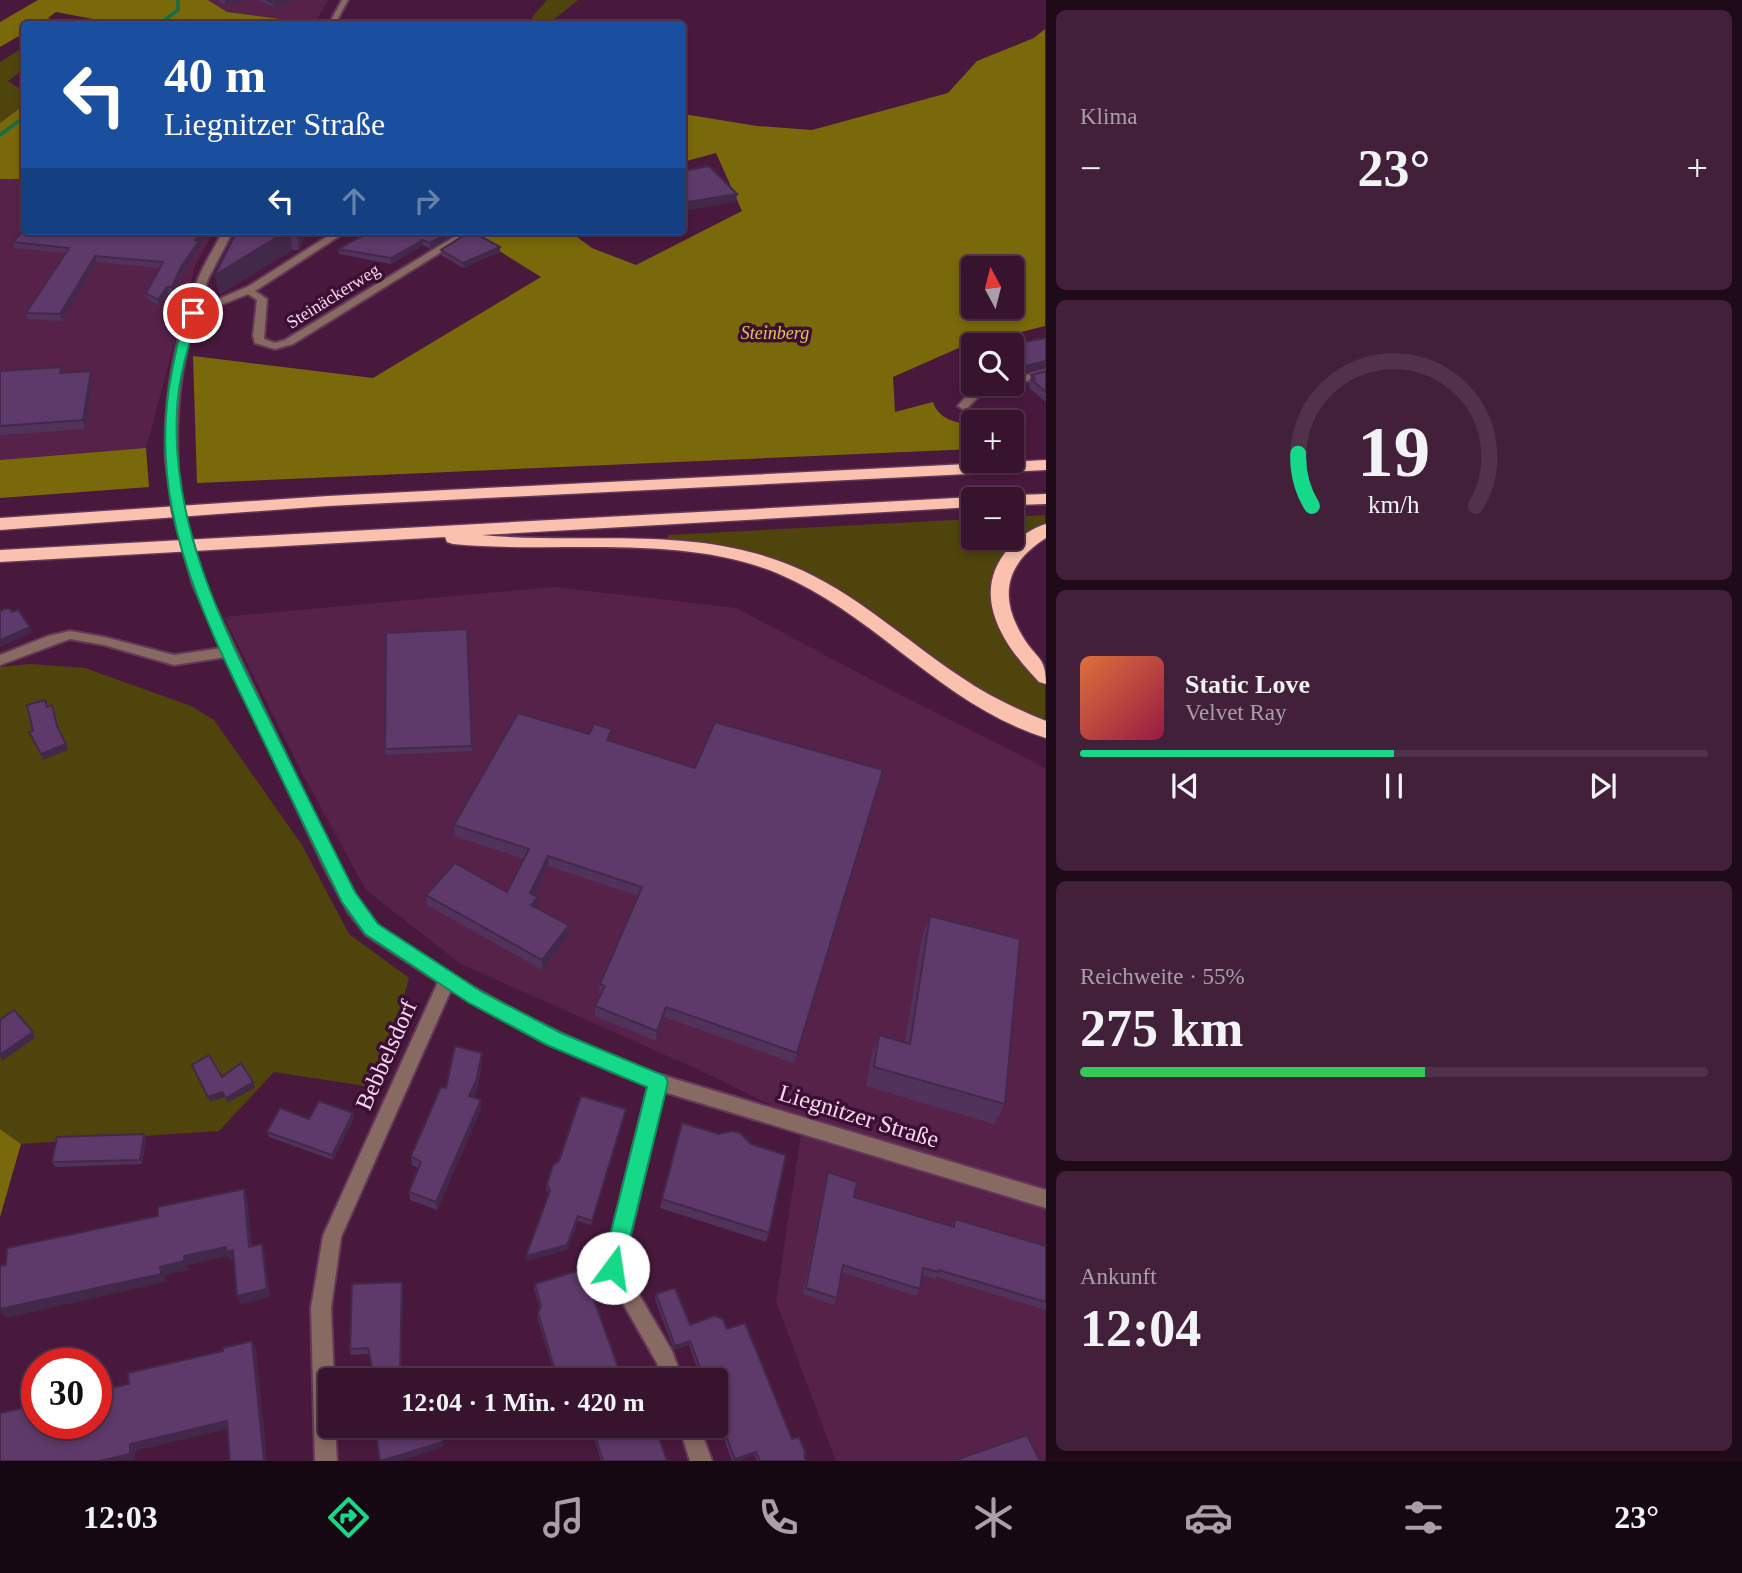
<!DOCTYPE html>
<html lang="de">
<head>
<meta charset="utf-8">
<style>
  body { margin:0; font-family:"Times New Roman",serif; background:#42203a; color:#f1f3f6; height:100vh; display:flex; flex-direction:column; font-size:26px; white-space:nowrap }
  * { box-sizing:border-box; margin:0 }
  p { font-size:23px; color:#aa9eaa }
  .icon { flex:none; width:38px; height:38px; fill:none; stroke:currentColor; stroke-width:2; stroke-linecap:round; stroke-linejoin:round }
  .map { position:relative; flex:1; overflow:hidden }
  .drawer { display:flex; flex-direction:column; gap:10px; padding:10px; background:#1e0a19; width:696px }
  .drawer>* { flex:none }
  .hud { position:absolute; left:21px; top:21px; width:665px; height:214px; border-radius:7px; box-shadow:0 4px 10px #0003,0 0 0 2px #51324a; background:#1a4fa0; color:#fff; overflow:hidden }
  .needle { width:46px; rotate:353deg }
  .tools { position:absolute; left:961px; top:256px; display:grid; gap:14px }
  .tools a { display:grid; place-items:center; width:63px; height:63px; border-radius:7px; background:#37132e; box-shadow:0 4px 10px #0003,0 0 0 2px #51324a; font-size:35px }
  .speed { position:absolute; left:21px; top:1348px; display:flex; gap:14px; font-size:35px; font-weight:700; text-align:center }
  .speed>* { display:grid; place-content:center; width:91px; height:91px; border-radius:50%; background:#37132e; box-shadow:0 4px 10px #0003,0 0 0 2px #51324a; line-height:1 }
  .speed .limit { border:10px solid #d22; background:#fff; color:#111 }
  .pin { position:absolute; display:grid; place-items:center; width:60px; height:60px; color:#fff; margin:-30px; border:4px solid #fff; border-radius:50%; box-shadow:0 2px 7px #0007 }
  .me { position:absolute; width:77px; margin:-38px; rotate:14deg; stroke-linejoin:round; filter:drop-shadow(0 0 5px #0008) }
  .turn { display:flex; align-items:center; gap:24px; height:147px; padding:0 28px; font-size:32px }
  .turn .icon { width:91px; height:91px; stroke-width:2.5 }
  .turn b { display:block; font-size:49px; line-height:60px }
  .lanes { display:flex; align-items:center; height:66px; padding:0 28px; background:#0003; justify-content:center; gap:35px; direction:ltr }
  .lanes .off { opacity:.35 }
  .big { font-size:52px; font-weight:700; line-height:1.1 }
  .drawer .tile { flex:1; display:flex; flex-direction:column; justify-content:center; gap:10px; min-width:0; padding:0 24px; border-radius:10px; background:#42203a }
  .drawer .dial { align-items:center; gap:0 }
  .dial svg { height:182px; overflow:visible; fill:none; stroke:#51324a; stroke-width:7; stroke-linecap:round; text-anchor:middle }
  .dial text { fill:#f1f3f6; stroke:none }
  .song { display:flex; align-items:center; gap:21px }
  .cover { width:84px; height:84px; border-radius:10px; background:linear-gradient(135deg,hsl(20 70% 55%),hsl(340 70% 35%)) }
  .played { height:7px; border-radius:4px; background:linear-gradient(90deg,#15d989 50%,#51324a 50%) }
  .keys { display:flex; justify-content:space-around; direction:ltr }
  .heat { display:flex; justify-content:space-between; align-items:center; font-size:38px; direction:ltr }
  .charge { height:10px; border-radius:5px; background:linear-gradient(90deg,#34c759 55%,#51324a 0) }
  .trip { position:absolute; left:318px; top:1368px; width:410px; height:70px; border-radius:7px; background:#37132e; box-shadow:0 4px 10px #0003,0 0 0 2px #51324a; font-weight:700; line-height:70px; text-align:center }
  .dock { display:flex; height:112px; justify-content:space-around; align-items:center; background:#160812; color:#aa9eaa }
  .dock .icon { width:49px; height:49px }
  .dock .selected { color:#15d989 }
  .dock b { font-size:32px; color:#f1f3f6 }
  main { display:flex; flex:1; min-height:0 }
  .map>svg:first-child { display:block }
  .built { fill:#57224a }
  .green { fill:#4e440c }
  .forest { fill:#79690b; fill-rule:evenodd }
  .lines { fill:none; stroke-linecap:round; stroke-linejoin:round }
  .stream { stroke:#156e45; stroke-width:3.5 }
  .street-casing { stroke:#653859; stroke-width:4 }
  .highway-casing { stroke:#653859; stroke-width:3 }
  .street { fill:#876a62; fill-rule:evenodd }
  .highway { fill:#fac1af; fill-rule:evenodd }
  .street-bridge-casing { stroke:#653859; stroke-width:15; stroke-linecap:butt }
  .street-bridge { stroke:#876a62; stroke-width:12 }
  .wall { fill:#51325b }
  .shaded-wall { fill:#42294a }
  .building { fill:#5e3a6a; stroke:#42294a; stroke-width:2 }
  .route { fill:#15d989; stroke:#0e8d59; stroke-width:2 }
  .labels { text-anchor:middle; stroke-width:7; stroke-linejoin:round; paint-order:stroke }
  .far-street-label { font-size:18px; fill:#f7d8ed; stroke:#3d0e33 }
  .far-park-label { font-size:18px; font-style:italic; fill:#dec757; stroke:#3d0e33 }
  .near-street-label { font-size:24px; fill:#f7d8ed; stroke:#3d0e33 }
</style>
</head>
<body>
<main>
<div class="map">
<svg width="1046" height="1461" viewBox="0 0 1046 1461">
  <rect width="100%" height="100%" fill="#49193d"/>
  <g class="built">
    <polygon points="208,0 328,0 315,23 318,24 227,12"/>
    <polygon points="0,179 24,179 24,231 214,231 195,266 146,448 0,460"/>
    <polygon points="554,587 736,608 887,688 1045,768 1045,1461 836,1461 776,1301 803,1121 708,1074 461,964 366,890 300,769 224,617"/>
  </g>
  <g class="green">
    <polygon points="547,0 578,0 552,21 553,24 531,24 533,16"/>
    <polygon points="24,47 24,69 8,81 24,91 24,105 0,123 0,62"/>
    <path d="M1045,515v10c-10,6 -23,12 -32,20 -10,8 -16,20 -18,32 -10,44 17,80 50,107v39l-57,-26 -37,-24 -68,-52 -137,-69 -78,-13v-4l305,-16v18h39v-20z"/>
    <polygon points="30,664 85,668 191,706 214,720 302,845 349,934 409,978 378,1088 274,1072 219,1131 21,1144 0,1129 0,667"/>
  </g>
  <g class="forest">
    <polygon points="38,0 208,0 227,12 318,24 103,24 93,19 56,12 48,18 55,21 24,24 24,33 0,47 0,22"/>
    <path d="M1045,29v297l-84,21 -68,30 2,35 38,-10c5,17 24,22 40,22v25l-776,34 -4,-127 180,22 168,-101 -69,-43 8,-3h89l23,17 44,17 106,-54 -26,-58 -33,9v-48l74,12 55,4 136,-37 29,-32 57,-23zM973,268h39v38h-39z"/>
    <polygon points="24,105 24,179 0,179 0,123"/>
    <polygon points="146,448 149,487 0,498 0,460"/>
    <polygon points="0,1129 21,1144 0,1217"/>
  </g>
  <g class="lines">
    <g class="stream">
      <polyline points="159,24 178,10 178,0"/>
      <polyline points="0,135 24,117"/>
    </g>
    <defs>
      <g id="street">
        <polygon points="342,0 348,0 335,24 329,24"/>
        <path d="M223,231h10l-25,48 -10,29 51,-22 87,-55h11l-92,60 12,8 -3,40 11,4 10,-3 179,-109h11l-182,113 -18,5 -20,-6 -2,-7 4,-36 -9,-6 -52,21c-15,49 -21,98 -18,149l-6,3 -6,-3c-3,-63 8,-126 32,-185 7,-17 17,-32 25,-48z"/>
        <path d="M1046,370v6l-63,16 -16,16 -4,1 -5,-3c17,-21 27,-23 54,-23v-4z"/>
        <path d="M198,579l6,4 140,294 24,38 15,15c85,59 178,108 275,144l388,116v18l-382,-116 -41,175 49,84 11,30h-20l-6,-18 -54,-95 45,-182c-69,-26 -134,-57 -197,-96l-110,247 -10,71 3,73h-3v45h4l2,35h-22l-4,-153 12,-72 115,-254 -72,-47 -18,-23 -25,-47 -97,-208 -52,8 -70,-20 -34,-6 -70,26v-10l48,-19 22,-5 34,6 70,18 48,-7 -30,-65z"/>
        <polygon points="679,1426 699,1426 712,1461 690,1461"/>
      </g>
      <g id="highway">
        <polygon points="1046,460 1046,470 328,506 0,530 0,518 328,496"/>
        <polygon points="1046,494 1046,504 1012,505 1012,499 1004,499 1012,495"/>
        <path d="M973,497l7,2h-7v8l-491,28c104,10 211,-11 310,31 63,26 113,74 169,111 26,18 55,32 85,44v17c-103,-32 -170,-123 -267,-164 -96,-41 -223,-20 -326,-30l-6,-2 -2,-5 -445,25v-12z"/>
        <path d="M1046,524v14c-40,25 -48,58 -23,99 13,22 23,19 23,47l-7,-2c-35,-36 -71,-88 -30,-134 9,-10 23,-20 37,-24z"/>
      </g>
    </defs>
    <use href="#street" class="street-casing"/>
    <use href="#highway" class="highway-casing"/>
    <use href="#street" class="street"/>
    <use href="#highway" class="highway"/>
    <defs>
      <polyline id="street-bridge" points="172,464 178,510 198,583"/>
    </defs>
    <use href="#street-bridge" class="street-bridge-casing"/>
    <use href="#street-bridge" class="street-bridge"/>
  </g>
  <g class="wall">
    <polygon points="218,0 248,0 225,5"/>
    <polygon points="257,0 297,0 274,7"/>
    <polygon points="268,231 307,231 299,250 292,250 219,295 266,236"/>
    <polygon points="459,231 430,249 423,245 391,264 339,254 338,249"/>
    <polygon points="199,241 200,247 182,273 173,293 168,293 159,306 148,299 146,293 160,268 97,262 62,321 28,319 26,313 65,253 14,248 13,242"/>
    <polygon points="500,247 500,252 463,268 441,255 441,250"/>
    <polygon points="1046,338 1019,374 1012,368 1012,345"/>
    <polygon points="62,367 63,373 93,380 85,429 0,435 0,371"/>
    <polygon points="1046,371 1046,402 1029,388 1030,384 1029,383 1031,375"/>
    <polygon points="467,629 472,751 385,755 385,749"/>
    <polygon points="612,729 611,741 695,768 883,770 794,1063 664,1017 656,1041 595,1016 595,1006 600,995 599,994 600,984 638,896 548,866 534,895 538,897 537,908 569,925 569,936 542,970 427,905 426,895 507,892 524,859 454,836 454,825 589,734"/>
    <polygon points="930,916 1005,1104 994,1124 866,1086 872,1055 879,1035 905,1042 922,937"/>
    <polygon points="482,1053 482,1062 477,1090 473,1098 481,1100 481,1109 437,1210 410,1200 409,1192 419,1169 412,1165 411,1156"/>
    <polygon points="626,1109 625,1115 591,1225 578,1221 567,1250 526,1261 526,1256 549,1194 546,1189 547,1184 559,1161"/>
    <polygon points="353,1113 354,1118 333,1160 269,1137 267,1132 309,1119"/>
    <polygon points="144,1134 146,1139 142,1164 55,1167 52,1162"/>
    <polygon points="828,1172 854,1197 951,1226 955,1219 1046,1246 1046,1310 936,1277 935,1279 922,1275 920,1289 916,1296 841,1272 837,1298 834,1305 803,1294 826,1179"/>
    <polygon points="662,1199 769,1233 766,1242 660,1208"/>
    <polygon points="535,1284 623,1381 557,1381 537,1317 538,1313 540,1308 534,1289"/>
    <polygon points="403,1289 401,1370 412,1381 370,1354 351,1355 350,1349"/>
    <polygon points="656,1294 690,1325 727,1329 792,1439 806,1454 805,1457 806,1461 757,1461 754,1455 739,1461 732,1461 716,1416 716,1381 702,1381 689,1345 674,1350 655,1299"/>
    <polygon points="590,1426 655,1426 667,1461 601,1461"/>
  </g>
  <g class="shaded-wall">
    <polygon points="228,0 248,0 225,5 225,1"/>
    <polygon points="281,0 297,0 274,7 273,3"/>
    <polygon points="737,194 736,202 682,211 682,203"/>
    <polygon points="202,231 207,231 199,241 200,247 182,273 173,293 172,287 195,240"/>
    <polygon points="287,231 290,231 292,250 219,295 215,275"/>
    <polygon points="297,231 307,231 299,250"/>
    <polygon points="450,231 459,231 430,249 430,243"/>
    <polygon points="423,240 423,245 391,264 391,258"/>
    <polygon points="500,247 500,252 463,268 463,263"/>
    <polygon points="95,256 97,262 62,321 60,314"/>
    <polygon points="167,287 168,293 159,306 158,300"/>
    <polygon points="1046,361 1046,368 1019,374 1021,367"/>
    <polygon points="91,371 93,380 85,429 83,420"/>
    <polygon points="30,627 32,633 0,647 0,640"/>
    <polygon points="612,729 612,740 606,751 607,740"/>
    <polygon points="66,744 68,750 43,760 41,754"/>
    <polygon points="548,856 548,866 530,903 530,893"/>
    <polygon points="538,897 538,908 531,916 531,905"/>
    <polygon points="569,925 569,936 542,970 542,960"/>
    <polygon points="666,1007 664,1017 656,1041 657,1031"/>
    <polygon points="33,1032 35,1038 2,1061 0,1055"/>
    <polygon points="482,1053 482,1062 477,1090 470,1105 469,1096"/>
    <polygon points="253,1082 255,1088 227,1103 226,1098"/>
    <polygon points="222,1092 224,1097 210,1102 208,1097"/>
    <polygon points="481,1100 481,1109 437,1210 436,1202"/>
    <polygon points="626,1109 625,1115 591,1225 592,1221"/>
    <polygon points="353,1113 354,1118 333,1160 332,1155"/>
    <polygon points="144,1134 146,1139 142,1164 140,1160"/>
    <polygon points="244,1189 247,1198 253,1255 249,1247"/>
    <polygon points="578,1216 578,1221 567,1250 526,1261 526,1256"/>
    <polygon points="262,1244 265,1253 270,1297 241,1304 237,1296"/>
    <polygon points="226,1247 233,1250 237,1259 230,1260 228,1256 188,1265 189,1270 165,1275 165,1282 6,1318 0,1311 0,1309 160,1267 184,1256"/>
    <polygon points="402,1282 403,1289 401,1376 400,1370"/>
    <polygon points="252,1341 256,1348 267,1461 264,1461"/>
    <polygon points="690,1341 689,1345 674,1350 675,1346"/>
    <polygon points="227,1421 231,1428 135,1451 135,1460 99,1461 130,1444"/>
    <polygon points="443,1442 444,1447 399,1461 382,1461"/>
    <polygon points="756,1452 754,1455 739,1461 734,1461 735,1459"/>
  </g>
  <g class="building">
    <polygon points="267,0 281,0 273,3"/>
    <polygon points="709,166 737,194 682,203 682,171"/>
    <polygon points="24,230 24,231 202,231 195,240 199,241 181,267 172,287 167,287 158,300 146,293 163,262 95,256 60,314 26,313 69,248 13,242"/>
    <polygon points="268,231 287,231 215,275 235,235 266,236"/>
    <polygon points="371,231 450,231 430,243 423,240 391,258 338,249"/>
    <polygon points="471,231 500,247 463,263 441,250"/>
    <polygon points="1046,338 1046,361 1021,367 1012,358 1012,345 1007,345"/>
    <polygon points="62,367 60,373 91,371 83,420 0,426 0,371"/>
    <polygon points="1046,371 1046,392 1032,380 1035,379 1031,375"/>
    <polygon points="9,608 12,612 18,610 30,627 0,640 0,611"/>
    <polygon points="467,629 472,746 385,749 386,633"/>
    <polygon points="45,700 47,707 52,705 57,726 66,744 41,754 29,732 33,731 27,705"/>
    <polygon points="518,713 589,734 594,724 612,729 607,740 695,768 715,722 883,770 797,1053 666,1007 657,1031 595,1006 605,986 600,984 642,887 548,856 530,893 538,897 531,905 569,925 542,960 426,895 455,863 507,892 529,849 454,825"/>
    <polygon points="930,916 1020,939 1005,1104 874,1067 879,1035 910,1044"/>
    <polygon points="14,1010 33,1032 0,1055 0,1020"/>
    <polygon points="455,1046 482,1053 476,1081 469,1096 481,1100 436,1202 409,1192 421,1162 411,1156 441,1087 446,1088"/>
    <polygon points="209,1055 222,1077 241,1063 253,1082 226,1098 222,1092 208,1097 192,1065"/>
    <polygon points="581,1096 626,1109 592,1221 578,1216 567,1245 526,1256 550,1191 547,1184 553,1165 559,1161"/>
    <polygon points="319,1101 353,1113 332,1155 267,1132 280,1108 309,1119"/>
    <polygon points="682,1123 719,1134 733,1131 740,1133 751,1144 786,1155 769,1233 662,1199"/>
    <polygon points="144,1134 140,1160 52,1162 57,1137"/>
    <polygon points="828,1172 857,1182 854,1197 954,1227 955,1219 1046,1246 1046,1302 939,1270 939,1272 923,1268 920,1289 843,1265 837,1298 806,1288"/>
    <polygon points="244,1189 249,1247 262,1244 267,1289 237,1296 233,1250 226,1252 226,1247 184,1256 184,1261 160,1267 161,1274 0,1309 0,1266 6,1265 7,1248 158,1216 158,1207"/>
    <polygon points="583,1269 623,1381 558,1381 538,1313 541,1306 535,1284"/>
    <polygon points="402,1282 400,1370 409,1368 412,1381 375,1381 368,1348 350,1349 352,1284"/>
    <polygon points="675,1288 690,1325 714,1316 723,1319 727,1329 745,1323 792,1439 799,1437 806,1454 804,1455 806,1461 760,1461 756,1452 735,1459 716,1409 716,1381 705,1381 690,1341 675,1346 656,1294"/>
    <polygon points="252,1341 264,1461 230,1461 227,1421 130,1444 130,1454 99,1461 0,1461 0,1413 37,1405 37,1423 96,1423 96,1391 129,1384 128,1373 223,1351 223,1348"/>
    <polygon points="453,1375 454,1381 435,1381"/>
    <polygon points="375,1426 439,1426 443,1442 380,1461"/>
    <polygon points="592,1426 655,1426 667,1461 603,1461"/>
    <polygon points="1027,1435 1040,1461 953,1461"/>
  </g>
  <path class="route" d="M189,310l10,3c-10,30 -21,65 -22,98 -6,112 44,212 93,310 28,57 56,114 85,171l23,32 104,68 79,41 104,43 3,6 -47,193 -8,3 -7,-3 -4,-7 45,-181 -100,-42 -78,-42 -104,-69 -23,-32c-27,-54 -53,-108 -79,-162 -57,-118 -119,-233 -91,-369 4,-20 8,-42 17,-61z"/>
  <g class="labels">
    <g class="far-street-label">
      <text transform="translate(333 296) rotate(-32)" y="6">Steinäckerweg</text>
    </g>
    <g class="far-park-label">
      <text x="775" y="339">Steinberg</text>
    </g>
    <g class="near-street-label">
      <text transform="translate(386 1055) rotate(-66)" y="8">Bebbelsdorf</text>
      <text transform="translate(859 1116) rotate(17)" y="8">Liegnitzer Straße</text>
    </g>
  </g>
</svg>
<div class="tools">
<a><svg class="needle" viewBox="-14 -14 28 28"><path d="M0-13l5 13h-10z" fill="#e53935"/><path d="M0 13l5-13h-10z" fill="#aa9eaa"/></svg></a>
<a><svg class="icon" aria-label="search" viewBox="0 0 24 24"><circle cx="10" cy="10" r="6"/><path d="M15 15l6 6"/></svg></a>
<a>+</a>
<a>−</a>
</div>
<div class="speed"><div class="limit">30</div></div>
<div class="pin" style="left:193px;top:313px;background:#d93025"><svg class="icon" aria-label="arrive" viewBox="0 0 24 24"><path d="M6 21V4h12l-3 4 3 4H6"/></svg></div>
<svg class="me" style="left:613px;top:1268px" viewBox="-20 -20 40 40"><circle r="19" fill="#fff"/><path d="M0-13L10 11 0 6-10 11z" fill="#15d989"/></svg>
<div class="trip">12:04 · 1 Min. · 420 m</div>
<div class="hud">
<div class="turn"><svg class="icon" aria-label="left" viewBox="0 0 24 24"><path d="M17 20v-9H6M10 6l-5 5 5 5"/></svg><div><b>40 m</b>Liegnitzer Straße</div></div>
<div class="lanes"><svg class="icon" aria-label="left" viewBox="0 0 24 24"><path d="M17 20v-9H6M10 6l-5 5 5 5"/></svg><svg class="icon off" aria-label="ahead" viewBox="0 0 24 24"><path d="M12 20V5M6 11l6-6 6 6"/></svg><svg class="icon off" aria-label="right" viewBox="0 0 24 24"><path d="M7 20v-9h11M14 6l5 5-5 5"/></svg></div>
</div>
</div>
<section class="drawer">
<div class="tile"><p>Klima</p>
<div class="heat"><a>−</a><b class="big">23°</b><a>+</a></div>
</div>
<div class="tile dial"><svg viewBox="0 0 100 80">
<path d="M14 69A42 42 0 1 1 86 69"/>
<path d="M14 69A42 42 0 0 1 8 46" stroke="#15d989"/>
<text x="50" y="56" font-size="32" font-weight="700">19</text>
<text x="50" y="72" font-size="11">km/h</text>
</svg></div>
<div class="tile">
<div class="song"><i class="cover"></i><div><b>Static Love</b><p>Velvet Ray</p></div></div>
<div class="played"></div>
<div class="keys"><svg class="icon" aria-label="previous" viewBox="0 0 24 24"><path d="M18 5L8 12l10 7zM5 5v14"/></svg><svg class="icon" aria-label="pause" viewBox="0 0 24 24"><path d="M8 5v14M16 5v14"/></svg><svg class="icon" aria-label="next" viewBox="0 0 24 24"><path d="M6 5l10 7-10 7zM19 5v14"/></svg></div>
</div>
<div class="tile"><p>Reichweite · 55%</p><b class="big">275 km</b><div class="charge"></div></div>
<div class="tile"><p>Ankunft</p><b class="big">12:04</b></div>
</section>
</main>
<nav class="dock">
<b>12:03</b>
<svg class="icon selected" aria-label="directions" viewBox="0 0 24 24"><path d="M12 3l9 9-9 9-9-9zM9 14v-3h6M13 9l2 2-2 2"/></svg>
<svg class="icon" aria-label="music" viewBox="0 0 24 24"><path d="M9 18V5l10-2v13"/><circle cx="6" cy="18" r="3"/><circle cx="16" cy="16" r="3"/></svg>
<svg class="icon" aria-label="phone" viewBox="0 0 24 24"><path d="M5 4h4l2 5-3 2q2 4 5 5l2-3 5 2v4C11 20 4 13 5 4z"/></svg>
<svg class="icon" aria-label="climate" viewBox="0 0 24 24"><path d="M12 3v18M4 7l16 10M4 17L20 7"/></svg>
<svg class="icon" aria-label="car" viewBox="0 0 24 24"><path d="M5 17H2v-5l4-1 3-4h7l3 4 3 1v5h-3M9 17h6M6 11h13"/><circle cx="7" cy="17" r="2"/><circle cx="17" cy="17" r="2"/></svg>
<svg class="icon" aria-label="filters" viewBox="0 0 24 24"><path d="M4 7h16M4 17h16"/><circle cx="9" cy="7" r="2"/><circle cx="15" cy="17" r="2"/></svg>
<b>23°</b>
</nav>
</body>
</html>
